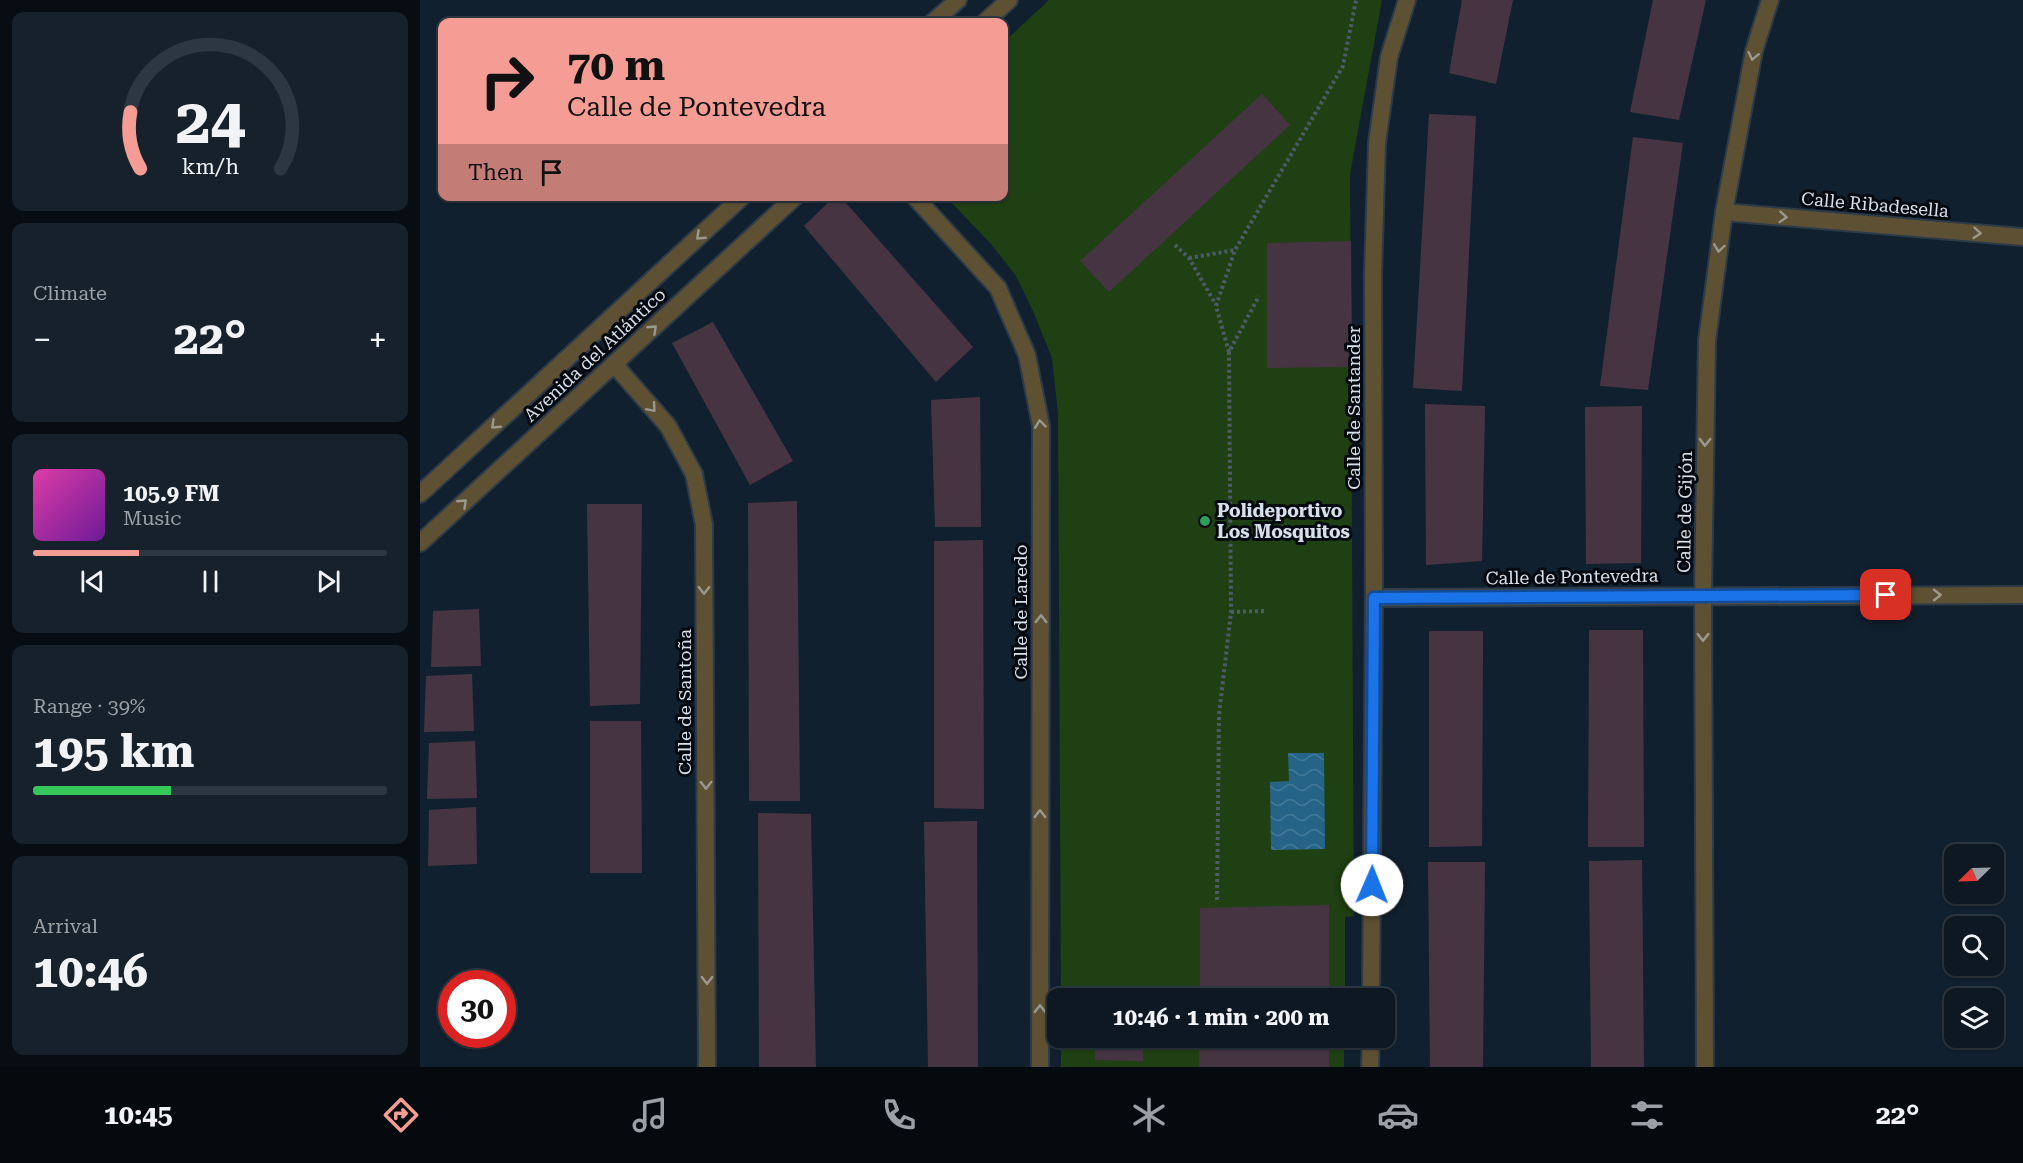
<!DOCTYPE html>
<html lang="en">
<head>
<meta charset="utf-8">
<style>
  body { margin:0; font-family:"Roboto Serif",serif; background:#16212b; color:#f1f3f6; height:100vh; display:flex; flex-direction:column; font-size:22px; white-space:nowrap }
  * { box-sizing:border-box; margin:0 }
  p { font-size:20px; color:#9aa0a6 }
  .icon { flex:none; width:33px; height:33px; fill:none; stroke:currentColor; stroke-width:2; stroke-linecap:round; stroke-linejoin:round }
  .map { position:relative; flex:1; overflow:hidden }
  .side { display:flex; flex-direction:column; gap:12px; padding:12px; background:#070d13; width:420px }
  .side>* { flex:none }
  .banner { position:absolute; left:18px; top:18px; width:570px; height:183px; border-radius:12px; box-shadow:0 2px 4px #0004,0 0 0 2px #2d3741; background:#f59c94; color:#111; overflow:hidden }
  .needle { width:39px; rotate:247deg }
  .fabs { position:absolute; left:1524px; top:844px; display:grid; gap:12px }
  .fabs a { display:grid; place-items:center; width:60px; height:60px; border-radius:12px; background:#0d1823; box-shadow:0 2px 4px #0004,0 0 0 2px #2d3741; font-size:30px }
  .speed { position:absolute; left:18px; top:970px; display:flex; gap:12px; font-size:30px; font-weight:700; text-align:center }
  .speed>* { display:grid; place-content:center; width:78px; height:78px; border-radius:50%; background:#0d1823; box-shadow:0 2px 4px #0004,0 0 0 2px #2d3741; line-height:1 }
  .speed .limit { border:9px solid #d22; background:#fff; color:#111 }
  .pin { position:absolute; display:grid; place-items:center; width:51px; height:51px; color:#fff; margin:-26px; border-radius:12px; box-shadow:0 3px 9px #0006 }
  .me { position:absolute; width:66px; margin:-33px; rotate:1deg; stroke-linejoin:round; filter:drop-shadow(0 0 4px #0008) }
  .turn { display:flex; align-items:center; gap:21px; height:126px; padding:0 30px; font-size:27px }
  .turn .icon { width:78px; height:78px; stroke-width:2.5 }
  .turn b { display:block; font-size:42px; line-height:51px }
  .then { display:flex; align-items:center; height:57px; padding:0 30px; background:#0003; gap:12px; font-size:22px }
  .big { font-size:45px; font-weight:700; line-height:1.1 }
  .side .widget { flex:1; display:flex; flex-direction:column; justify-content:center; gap:9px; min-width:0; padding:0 21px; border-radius:12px; background:#16212b }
  .side .dial { align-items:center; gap:0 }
  .dial svg { height:156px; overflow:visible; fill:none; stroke:#2d3741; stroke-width:7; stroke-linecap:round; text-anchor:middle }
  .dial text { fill:#f1f3f6; stroke:none }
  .song { display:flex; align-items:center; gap:18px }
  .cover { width:72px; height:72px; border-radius:9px; background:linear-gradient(135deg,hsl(320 70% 55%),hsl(280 70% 35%)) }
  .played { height:6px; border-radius:3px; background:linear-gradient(90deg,#f59c94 30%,#2d3741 30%) }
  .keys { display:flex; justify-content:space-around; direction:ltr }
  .heat { display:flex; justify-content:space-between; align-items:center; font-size:33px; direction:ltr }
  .charge { height:9px; border-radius:4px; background:linear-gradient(90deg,#34c759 39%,#2d3741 0) }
  .trip { position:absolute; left:627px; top:988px; width:348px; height:60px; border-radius:12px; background:#0d1823; box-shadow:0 2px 4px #0004,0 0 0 2px #2d3741; font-weight:700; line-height:60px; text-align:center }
  .menu { display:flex; height:96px; justify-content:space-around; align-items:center; background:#050a0e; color:#9aa0a6 }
  .menu .icon { width:42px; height:42px }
  .menu .current { color:#f59c94 }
  .menu b { font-size:27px; color:#f1f3f6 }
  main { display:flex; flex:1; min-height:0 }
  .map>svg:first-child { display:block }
  .garden { fill:#1e4012 }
  .water { fill:url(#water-waves) }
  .building { fill:#473443 }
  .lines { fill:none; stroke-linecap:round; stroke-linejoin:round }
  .minor-casing { stroke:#2d3b49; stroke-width:20 }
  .tertiary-casing { stroke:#2d3b49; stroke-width:20 }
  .path { stroke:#4d5b69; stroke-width:4; stroke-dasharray:3 3; stroke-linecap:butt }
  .minor { stroke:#5e5133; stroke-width:16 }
  .tertiary { stroke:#5e5133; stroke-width:16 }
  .oneway { stroke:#9a988f }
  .route-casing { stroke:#114b97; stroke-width:15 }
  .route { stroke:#1a73e8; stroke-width:10 }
  .leisure-dot { fill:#2e9e5b; stroke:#040910; stroke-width:2 }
  .labels { text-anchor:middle; stroke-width:6; stroke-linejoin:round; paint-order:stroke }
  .street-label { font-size:18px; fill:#d6e0eb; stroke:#040910 }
  .poi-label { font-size:18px; font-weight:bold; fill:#d6e0eb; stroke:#040910; text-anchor:start }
</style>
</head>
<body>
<main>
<section class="side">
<div class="widget dial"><svg viewBox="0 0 100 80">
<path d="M14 69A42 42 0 1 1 86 69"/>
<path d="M14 69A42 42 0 0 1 9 40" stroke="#f59c94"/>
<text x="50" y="56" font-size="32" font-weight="700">24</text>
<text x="50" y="72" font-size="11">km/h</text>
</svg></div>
<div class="widget"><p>Climate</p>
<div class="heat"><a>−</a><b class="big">22°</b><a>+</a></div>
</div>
<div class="widget">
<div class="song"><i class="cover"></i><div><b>105.9 FM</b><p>Music</p></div></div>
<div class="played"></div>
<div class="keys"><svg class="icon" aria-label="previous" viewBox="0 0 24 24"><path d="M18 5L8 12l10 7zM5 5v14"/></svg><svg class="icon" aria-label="pause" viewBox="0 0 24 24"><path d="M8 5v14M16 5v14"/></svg><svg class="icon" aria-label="next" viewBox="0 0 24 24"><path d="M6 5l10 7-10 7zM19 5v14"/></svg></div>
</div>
<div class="widget"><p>Range · 39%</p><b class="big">195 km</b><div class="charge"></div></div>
<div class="widget"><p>Arrival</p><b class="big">10:46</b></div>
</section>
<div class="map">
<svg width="1603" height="1067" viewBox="0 0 1603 1067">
  <defs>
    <pattern id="water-waves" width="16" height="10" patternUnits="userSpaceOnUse" patternTransform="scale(1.5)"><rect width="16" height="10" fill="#256487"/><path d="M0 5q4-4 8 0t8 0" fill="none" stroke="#447a98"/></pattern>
  </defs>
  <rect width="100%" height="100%" fill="#11202f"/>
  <g class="garden">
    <polygon points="629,0 962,0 930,174 934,916 925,917 925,999 641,999 638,414 632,358 613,311 596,276 572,245 526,197 584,196 584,42"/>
    <rect x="641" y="1038" width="283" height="29"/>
  </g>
  <polygon class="water" points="868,753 904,753 905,849 851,850 850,782 869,781"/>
  <g class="building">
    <polygon points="1042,0 1093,0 1076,84 1029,73"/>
    <polygon points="1233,0 1286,0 1259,120 1210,112"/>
    <polygon points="842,94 870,125 689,292 660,261"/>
    <polygon points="1009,114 1056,116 1042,391 993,388"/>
    <polygon points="1213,137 1263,143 1228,390 1180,386"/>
    <polygon points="415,196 420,196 553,347 516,382 384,226"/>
    <polygon points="931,241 932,367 847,368 847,243"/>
    <polygon points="293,322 373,461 330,485 252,343"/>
    <polygon points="560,397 561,527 515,527 511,400"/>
    <polygon points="1005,404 1065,406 1062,561 1006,565"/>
    <polygon points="1222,406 1221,563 1166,564 1165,407"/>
    <polygon points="377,501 380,801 329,801 328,503"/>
    <polygon points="167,504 222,504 220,704 170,706"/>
    <polygon points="563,540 564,809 514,808 514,541"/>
    <polygon points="59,609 61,666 11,667 13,611"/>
    <polygon points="1169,630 1223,630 1224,847 1168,847"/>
    <polygon points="1009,631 1063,631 1062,846 1009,847"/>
    <polygon points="52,674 54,731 4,732 6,676"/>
    <polygon points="170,721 221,721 222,873 170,873"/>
    <polygon points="55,741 57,798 7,799 9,743"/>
    <polygon points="56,807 57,864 8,866 9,810"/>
    <polygon points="338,813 391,814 396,1067 339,1067"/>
    <polygon points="557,821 558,1067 508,1067 504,822"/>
    <polygon points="1222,860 1224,1067 1171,1067 1169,861"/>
    <polygon points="1008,862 1065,862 1063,1067 1010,1067"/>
    <polygon points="909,905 909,999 780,999 780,908"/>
    <polygon points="675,1038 723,1038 723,1061 675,1060"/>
    <rect x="779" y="1038" width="130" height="29"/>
  </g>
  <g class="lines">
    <defs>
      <g id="minor">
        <polyline points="494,196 578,288 607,355 621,426 620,1067"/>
        <polyline points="1304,212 1603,237"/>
        <polyline points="194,364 248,426 274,474 284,525 287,1067"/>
        <polyline points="954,598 1603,595"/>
        <polyline points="951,999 954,598 953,275 957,143 969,57 987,0"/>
        <polyline points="950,1067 951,1038"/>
        <polyline points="1285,1067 1283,595 1287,341 1304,212 1334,51 1350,0"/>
      </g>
      <g id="tertiary">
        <polyline points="513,22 538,0"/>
        <polyline points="565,22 589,0"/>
        <polyline points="0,494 323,196"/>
        <polyline points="0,543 376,196"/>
      </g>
    </defs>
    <use href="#minor" class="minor-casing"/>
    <use href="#tertiary" class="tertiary-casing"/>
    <g class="path">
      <polyline points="755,245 769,258 796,305"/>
      <polyline points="769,258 815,250"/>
      <polyline points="809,352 796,306 815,250 923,66 936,0"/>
      <polyline points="811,612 844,611"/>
      <polyline points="797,900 799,715 811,612 809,352 839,296"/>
    </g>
    <use href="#minor" class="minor"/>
    <use href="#tertiary" class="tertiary"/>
  </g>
  <defs><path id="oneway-chevron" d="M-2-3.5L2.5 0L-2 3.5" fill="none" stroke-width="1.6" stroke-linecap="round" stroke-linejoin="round" transform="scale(1.5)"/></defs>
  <g class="oneway">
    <use href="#oneway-chevron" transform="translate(1333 56) rotate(102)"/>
    <use href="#oneway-chevron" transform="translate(1363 217) rotate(5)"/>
    <use href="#oneway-chevron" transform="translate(1557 233) rotate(5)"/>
    <use href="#oneway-chevron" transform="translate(280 236) rotate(137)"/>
    <use href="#oneway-chevron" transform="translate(1299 248) rotate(98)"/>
    <use href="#oneway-chevron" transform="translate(233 329) rotate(-43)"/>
    <use href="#oneway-chevron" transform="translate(232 408) rotate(49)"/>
    <use href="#oneway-chevron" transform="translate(620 424) rotate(-97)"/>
    <use href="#oneway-chevron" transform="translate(75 425) rotate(137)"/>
    <use href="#oneway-chevron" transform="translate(1285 442) rotate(91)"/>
    <use href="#oneway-chevron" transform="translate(43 503) rotate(-43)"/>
    <use href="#oneway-chevron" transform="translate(284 590) rotate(90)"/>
    <use href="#oneway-chevron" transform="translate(1517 595)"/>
    <use href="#oneway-chevron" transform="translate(621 619) rotate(-90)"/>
    <use href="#oneway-chevron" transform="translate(1283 637) rotate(90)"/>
    <use href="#oneway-chevron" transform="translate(286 785) rotate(90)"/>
    <use href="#oneway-chevron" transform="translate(620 814) rotate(-90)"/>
    <use href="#oneway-chevron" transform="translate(287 980) rotate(90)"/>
    <use href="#oneway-chevron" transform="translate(620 1009) rotate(-90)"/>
  </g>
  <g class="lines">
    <defs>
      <polyline id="route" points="952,885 954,598 1466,595"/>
    </defs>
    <use href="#route" class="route-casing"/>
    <use href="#route" class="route"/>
  </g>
  <circle class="leisure-dot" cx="785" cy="521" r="6"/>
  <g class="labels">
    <g class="street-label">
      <text transform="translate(1455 205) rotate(5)" y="6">Calle Ribadesella</text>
      <text transform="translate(175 355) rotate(-43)" y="6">Avenida del Atlántico</text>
      <text transform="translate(934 408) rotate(-90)" y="6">Calle de Santander</text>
      <text transform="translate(1265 512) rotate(-89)" y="6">Calle de Gijón</text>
      <text transform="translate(1152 577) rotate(-1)" y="6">Calle de Pontevedra</text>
      <text transform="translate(601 612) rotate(-90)" y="6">Calle de Laredo</text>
      <text transform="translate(265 702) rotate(-90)" y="6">Calle de Santoña</text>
    </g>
    <g class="poi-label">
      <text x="797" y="517">Polideportivo<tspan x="797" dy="21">Los Mosquitos</tspan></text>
    </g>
  </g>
</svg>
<div class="fabs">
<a><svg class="needle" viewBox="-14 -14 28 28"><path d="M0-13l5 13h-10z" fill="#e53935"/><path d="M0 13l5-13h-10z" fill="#9aa0a6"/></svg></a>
<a><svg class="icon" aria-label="search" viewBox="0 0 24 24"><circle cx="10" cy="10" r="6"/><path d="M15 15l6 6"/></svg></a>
<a><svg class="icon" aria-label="layers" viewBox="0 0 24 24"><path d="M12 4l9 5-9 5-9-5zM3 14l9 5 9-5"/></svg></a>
</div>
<div class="speed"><div class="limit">30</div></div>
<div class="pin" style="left:1466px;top:595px;background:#d93025"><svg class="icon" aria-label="arrive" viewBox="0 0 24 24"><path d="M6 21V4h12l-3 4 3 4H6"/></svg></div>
<svg class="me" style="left:952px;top:885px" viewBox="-20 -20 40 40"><circle r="19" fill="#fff"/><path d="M0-13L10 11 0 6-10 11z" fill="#1a73e8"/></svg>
<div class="trip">10:46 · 1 min · 200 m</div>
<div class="banner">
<div class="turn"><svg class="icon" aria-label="right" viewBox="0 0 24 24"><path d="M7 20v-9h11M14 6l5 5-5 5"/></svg><div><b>70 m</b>Calle de Pontevedra</div></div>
<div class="then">Then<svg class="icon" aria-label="arrive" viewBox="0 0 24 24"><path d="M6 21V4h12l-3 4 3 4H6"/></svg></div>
</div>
</div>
</main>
<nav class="menu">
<b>10:45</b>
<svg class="icon current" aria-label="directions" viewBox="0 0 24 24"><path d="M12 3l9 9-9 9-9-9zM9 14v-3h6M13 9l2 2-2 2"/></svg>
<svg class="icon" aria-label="music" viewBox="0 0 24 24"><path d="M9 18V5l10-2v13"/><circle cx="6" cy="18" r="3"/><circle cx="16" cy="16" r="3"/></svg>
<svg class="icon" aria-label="phone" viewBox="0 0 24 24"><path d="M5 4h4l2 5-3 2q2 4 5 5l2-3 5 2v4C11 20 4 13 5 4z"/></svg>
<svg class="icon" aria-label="climate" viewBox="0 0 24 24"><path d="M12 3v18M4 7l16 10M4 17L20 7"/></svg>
<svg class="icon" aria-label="car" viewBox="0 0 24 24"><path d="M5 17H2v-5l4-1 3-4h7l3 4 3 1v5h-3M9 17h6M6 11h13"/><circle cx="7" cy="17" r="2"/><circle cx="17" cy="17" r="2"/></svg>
<svg class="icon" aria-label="filters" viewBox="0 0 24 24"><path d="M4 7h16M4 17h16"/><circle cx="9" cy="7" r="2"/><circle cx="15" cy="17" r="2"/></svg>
<b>22°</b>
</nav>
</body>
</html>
